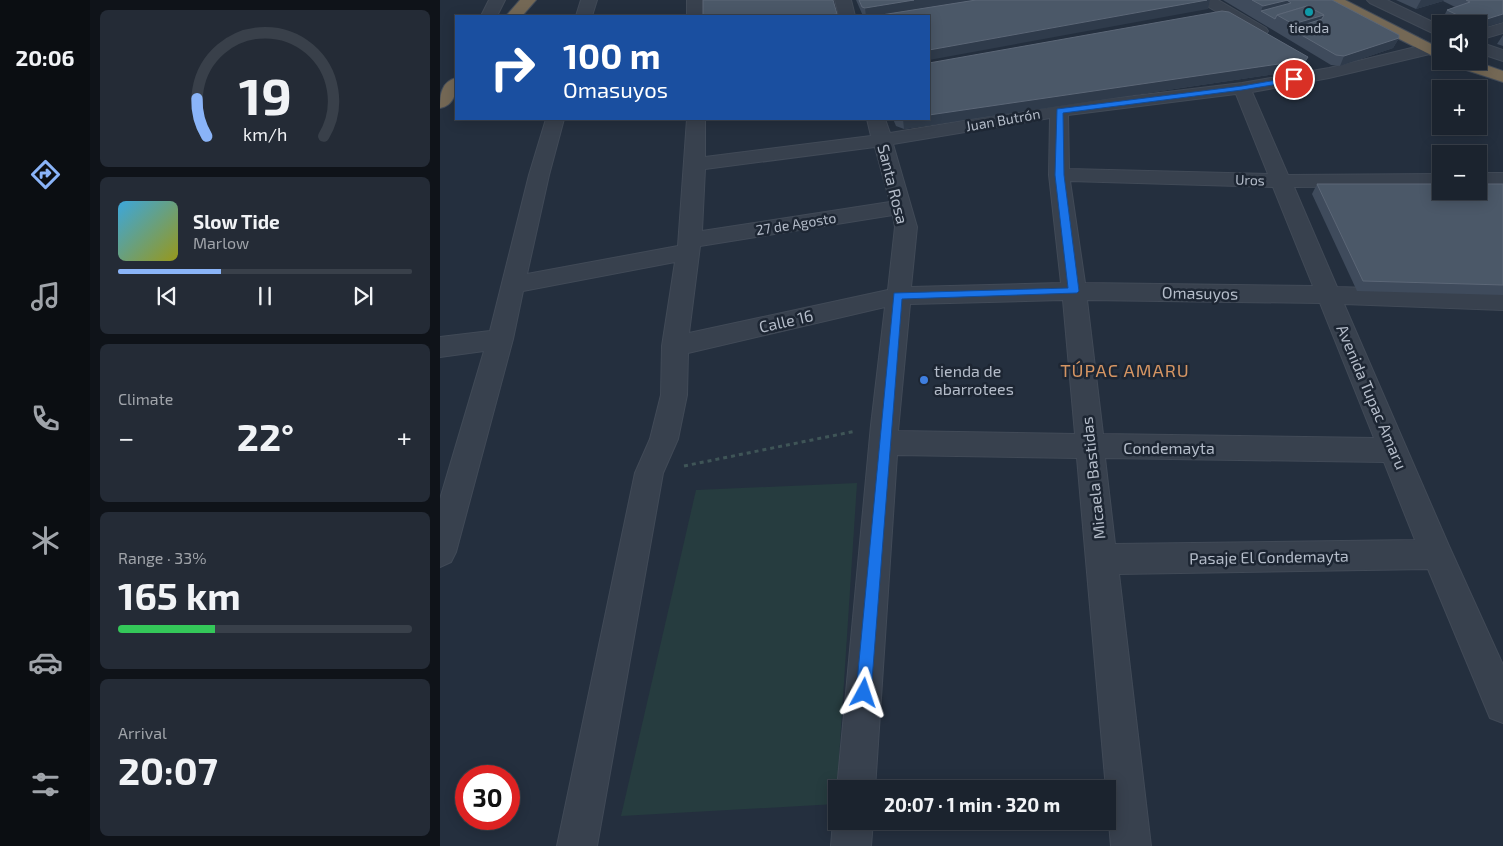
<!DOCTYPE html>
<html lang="en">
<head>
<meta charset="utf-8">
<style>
  body { margin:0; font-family:"Exo 2",sans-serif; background:#242b36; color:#f1f3f6; height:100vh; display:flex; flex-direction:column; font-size:19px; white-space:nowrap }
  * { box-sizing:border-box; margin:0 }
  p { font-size:16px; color:#a0a4aa }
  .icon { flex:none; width:28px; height:28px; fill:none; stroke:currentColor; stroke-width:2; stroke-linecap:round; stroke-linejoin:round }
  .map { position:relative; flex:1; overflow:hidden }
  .drawer { display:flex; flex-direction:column; gap:10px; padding:10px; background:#0f1319; width:350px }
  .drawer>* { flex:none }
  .hud { position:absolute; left:15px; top:15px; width:475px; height:105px; border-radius:0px; box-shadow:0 2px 12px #0003,0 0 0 1px #39404a; background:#1a4fa0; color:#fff; overflow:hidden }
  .tools { position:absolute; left:992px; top:15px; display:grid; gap:10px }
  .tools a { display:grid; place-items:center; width:55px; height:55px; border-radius:0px; background:#1b232e; box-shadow:0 2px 12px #0003,0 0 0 1px #39404a; font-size:25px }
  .speed { position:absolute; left:15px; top:765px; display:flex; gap:10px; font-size:25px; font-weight:700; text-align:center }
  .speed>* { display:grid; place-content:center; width:65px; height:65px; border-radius:50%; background:#1b232e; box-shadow:0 2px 12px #0003,0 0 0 1px #39404a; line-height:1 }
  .speed .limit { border:8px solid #d22; background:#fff; color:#111 }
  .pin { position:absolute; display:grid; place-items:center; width:42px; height:42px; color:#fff; margin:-21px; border:2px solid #fff; border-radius:50%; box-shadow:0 1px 5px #0007 }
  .me { position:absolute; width:55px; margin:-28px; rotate:5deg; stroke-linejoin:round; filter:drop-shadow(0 0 4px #0008) }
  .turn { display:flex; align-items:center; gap:18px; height:105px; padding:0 25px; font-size:22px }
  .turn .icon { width:65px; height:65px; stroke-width:2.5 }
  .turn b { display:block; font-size:35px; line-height:42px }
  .big { font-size:38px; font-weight:700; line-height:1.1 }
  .drawer .tile { flex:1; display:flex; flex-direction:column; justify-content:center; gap:8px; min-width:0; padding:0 18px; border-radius:8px; background:#242b36 }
  .drawer .dial { align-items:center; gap:0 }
  .dial svg { height:130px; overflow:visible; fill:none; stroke:#39404a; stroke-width:7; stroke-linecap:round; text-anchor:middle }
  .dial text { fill:#f1f3f6; stroke:none }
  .song { display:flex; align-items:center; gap:15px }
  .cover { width:60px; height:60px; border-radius:8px; background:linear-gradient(135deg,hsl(200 70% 55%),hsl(60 70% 35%)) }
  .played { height:5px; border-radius:2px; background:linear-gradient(90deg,#8ab4f8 35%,#39404a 35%) }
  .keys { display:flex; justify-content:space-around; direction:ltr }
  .heat { display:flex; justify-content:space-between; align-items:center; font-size:28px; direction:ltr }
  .charge { height:8px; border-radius:4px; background:linear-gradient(90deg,#34c759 33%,#39404a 0) }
  .trip { position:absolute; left:388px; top:780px; width:288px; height:50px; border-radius:0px; background:#1b232e; box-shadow:0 2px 12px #0003,0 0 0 1px #39404a; font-weight:700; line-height:50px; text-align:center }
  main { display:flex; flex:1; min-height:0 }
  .dock { display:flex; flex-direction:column; width:90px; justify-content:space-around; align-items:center; background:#0b0e12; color:#a0a4aa }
  .dock .icon { width:35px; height:35px }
  .dock .selected { color:#8ab4f8 }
  .dock b { font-size:22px; color:#f1f3f6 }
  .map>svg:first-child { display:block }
  .green { fill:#263c3f }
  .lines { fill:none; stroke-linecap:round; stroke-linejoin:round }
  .minor-casing { stroke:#414a57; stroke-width:2 }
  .highway-casing { stroke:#434c59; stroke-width:2 }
  .path { stroke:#3f5557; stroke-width:3; stroke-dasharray:4 4; stroke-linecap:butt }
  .minor { fill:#38414e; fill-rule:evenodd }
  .highway { fill:#746855; fill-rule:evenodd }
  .wall { fill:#3f4b5c }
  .shaded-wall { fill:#2f3b4b }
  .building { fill:#4b5868; stroke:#5c6777 }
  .route { fill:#1a73e8; stroke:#114b97 }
  .culture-dot { fill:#0f9aa8; stroke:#1d2633; stroke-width:2 }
  .shop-dot { fill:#3f7fe0; stroke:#1d2633; stroke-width:2 }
  .labels { text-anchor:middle; stroke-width:5; stroke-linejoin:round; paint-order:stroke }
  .far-poi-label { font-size:14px; fill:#b4bcc9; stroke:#1d2633 }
  .far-street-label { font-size:14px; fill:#b4bcc9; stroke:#1d2633 }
  .street-label { font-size:16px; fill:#b4bcc9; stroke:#1d2633 }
  .poi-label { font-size:16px; fill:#b4bcc9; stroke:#1d2633; text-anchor:start }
  .neighbourhood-label { font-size:18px; letter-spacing:1px; fill:#d59563; stroke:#1d2633 }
</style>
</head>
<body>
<main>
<nav class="dock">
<b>20:06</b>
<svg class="icon selected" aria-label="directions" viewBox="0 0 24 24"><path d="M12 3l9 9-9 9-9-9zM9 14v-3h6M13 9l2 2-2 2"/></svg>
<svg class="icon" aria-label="music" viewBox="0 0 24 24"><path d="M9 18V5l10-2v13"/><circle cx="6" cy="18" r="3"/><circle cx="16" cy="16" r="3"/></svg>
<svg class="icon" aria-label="phone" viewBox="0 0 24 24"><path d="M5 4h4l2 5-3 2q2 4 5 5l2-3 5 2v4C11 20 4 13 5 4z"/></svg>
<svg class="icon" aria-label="climate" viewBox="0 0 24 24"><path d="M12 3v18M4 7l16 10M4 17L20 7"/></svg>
<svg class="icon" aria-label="car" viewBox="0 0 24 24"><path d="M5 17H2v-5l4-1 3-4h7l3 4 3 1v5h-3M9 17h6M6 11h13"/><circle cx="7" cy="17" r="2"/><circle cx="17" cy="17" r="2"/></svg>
<svg class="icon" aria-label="filters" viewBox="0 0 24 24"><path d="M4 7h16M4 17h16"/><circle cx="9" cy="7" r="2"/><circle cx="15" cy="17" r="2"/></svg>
</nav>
<section class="drawer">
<div class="tile dial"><svg viewBox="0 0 100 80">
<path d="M14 69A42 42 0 1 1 86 69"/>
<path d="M14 69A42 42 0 0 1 8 46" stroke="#8ab4f8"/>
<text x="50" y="56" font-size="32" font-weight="700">19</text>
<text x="50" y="72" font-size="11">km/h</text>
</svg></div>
<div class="tile">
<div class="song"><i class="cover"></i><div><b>Slow Tide</b><p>Marlow</p></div></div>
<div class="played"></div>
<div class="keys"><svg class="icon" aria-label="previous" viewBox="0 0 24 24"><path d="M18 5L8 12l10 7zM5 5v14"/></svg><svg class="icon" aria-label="pause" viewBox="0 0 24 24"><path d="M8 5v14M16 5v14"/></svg><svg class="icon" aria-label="next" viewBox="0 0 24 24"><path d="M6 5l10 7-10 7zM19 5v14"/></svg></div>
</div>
<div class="tile"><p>Climate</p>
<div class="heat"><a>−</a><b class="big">22°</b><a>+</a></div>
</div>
<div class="tile"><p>Range · 33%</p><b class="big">165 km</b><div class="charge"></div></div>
<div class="tile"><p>Arrival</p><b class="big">20:07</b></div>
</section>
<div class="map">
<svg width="1063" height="846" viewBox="0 0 1063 846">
  <rect width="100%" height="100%" fill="#242f3e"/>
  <polygon class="green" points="417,483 396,804 181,816 256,490"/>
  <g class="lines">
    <defs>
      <g id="minor">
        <polygon points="49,0 65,0 57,16 41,16"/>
        <polygon points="141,0 157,0 152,16 136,16"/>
        <rect x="247" y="0" width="16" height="16"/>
        <polygon points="395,0 411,0 415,16 399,16"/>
        <polygon points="759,0 778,0 826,28 828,31 826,34 814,34 762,3"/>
        <polygon points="927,0 947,0 1001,26 1001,37 930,3"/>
        <polygon points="1063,23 1063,33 1039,40 1039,30"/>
        <polygon points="1039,42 1063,50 1063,61 1039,53"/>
        <path d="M988,44l6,1 2,4 -2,4 -105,25 -77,14 36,83 153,-1v12l-147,1 43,100 166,5v18l-159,-6 105,242 54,119v58l-13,-5 -62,-149 -309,5 32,272h-40l-34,-388 -180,-3 -22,334h-38l34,-364 14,-118 -197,46 -1,42 -9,44 -15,34 -66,373h-40l78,-373 15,-34 11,-44 1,-49 13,-84 -152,29 -10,48 -57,213 -5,10 -11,5v-68l44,-148 -44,6v-20l50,-6 39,-156 17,-56h18l-15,56 -22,99 151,-28 9,-127h18v38l166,-21 -4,-17h18l5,14 169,-28 183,-22 87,-15zM796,94l32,80 -199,-5 -1,-54zM610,118l-1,57 12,108 -150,4 6,-60 -24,-83zM435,147l15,55 -188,29 3,-62zM630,181l203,6 40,99 -228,-3zM453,215l2,12 -7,63 -199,43 11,-87zM623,300l12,134 -177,-3 12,-127zM647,300l233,3 54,135 -271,-4zM665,458l279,4 31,78 -300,4z"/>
        <rect x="1039" y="173" width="24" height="12"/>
        <polygon points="396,814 396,821 433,821 431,846 391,846 393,821"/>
      </g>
      <g id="highway">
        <polygon points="80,0 96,0 82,16 66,16"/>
        <polygon points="885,0 905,0 1001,49 1001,60 888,3"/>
        <polygon points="1009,61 1034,61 1063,71 1063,82 1011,65"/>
        <path d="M16,78c1,13 -1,27 -16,30 0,-13 1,-26 16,-30z"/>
      </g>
    </defs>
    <use href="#minor" class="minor-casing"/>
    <use href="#highway" class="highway-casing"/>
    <polyline class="path" points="244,466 416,431"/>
    <use href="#minor" class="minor"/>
    <use href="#highway" class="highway"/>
  </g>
  <g class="wall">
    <polygon points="416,0 770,0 768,9 489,16 423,16"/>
    <polygon points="783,0 892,0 959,38 953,48 900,66 891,65"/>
    <polygon points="956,0 1063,0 1039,24 1010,24 1002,20 1007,10 1015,7 1003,1 976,9"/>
    <polygon points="1063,35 1063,46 1057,44"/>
    <polygon points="868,57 862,70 464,129 456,126 453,119 489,119"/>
    <polygon points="877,184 1063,184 1063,295 917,291 872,194"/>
  </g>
  <g class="shaded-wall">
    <polygon points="474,0 535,0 435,16 426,16 425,8"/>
    <polygon points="767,0 770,0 768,9 489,60 489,50"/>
    <polygon points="848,0 853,0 848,13 821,11 823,6"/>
    <polygon points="981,0 1004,0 1003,1 976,9"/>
    <polygon points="397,14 397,16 382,16"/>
    <polygon points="1063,14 1063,22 1039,29 1039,24 1034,24 1034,23"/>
    <polygon points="884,15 878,29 851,29 853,24"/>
    <polygon points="959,38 953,48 900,66 904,56"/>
    <polygon points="868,57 862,70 464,129 463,119 489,119 489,115"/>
  </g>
  <g class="building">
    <polygon points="263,0 393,0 397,14 382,16 263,16"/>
    <polygon points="419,0 474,0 425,8 422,7"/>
    <polygon points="536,0 767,0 489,50 489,16 435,16"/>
    <polygon points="812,0 848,0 823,6"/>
    <polygon points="847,0 892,0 959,35 959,38 904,56 896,55 851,29 882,19 884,15 867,6 837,15 835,19 821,11 851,3"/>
    <polygon points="1026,0 1063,0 1063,14 1034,23 1007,10 1030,2"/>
    <polygon points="867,6 884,15 853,24 837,15"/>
    <polygon points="782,11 789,12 868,57 866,60 489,115 489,63"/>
    <polygon points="877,184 1001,184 1001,191 1039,191 1039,184 1063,184 1063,285 923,281"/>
  </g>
  <polygon class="route" points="854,77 858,79 857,81 802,90 623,113 624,175 639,291 637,293 462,299 431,693 429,698 424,700 418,698 416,693 454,293 628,288 615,175 617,109 802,86"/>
  <circle class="culture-dot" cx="869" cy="12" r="5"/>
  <circle class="shop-dot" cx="484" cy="380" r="5"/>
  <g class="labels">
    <g class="far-poi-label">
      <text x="869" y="33">tienda</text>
    </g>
    <g class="far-street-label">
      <text transform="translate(563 120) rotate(-10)" y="5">Juan Butrón</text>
      <text transform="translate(810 180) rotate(2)" y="5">Uros</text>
      <text transform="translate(356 224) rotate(-9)" y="5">27 de Agosto</text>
    </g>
    <g class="street-label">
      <text transform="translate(453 184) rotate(76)" y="6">Santa Rosa</text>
      <text transform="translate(760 293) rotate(1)" y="6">Omasuyos</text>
      <text transform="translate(346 321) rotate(-13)" y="6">Calle 16</text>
      <text transform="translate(932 397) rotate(67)" y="6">Avenida Tupac Amaru</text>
      <text x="729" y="454">Condemayta</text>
      <text transform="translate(653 478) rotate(-96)" y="6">Micaela Bastidas</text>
      <text transform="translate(829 557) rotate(-1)" y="6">Pasaje El Condemayta</text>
    </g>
    <g class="poi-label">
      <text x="494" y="377">tienda de<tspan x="494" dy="18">abarrotees</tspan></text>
    </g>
    <g class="neighbourhood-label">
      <text x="685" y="377">TÚPAC AMARU</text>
    </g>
  </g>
</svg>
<div class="tools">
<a><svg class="icon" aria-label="sound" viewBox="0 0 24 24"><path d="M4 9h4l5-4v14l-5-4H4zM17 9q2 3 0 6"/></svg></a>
<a>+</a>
<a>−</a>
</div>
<div class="speed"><div class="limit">30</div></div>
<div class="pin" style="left:854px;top:79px;background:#d93025"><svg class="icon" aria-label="arrive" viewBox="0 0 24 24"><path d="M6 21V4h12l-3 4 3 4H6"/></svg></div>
<svg class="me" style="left:424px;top:693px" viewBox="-20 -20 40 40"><path d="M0-17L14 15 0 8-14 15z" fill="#1a73e8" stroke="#fff" stroke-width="4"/></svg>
<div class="trip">20:07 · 1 min · 320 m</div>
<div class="hud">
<div class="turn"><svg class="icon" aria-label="right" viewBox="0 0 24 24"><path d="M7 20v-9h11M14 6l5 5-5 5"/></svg><div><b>100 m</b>Omasuyos</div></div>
</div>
</div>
</main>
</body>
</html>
